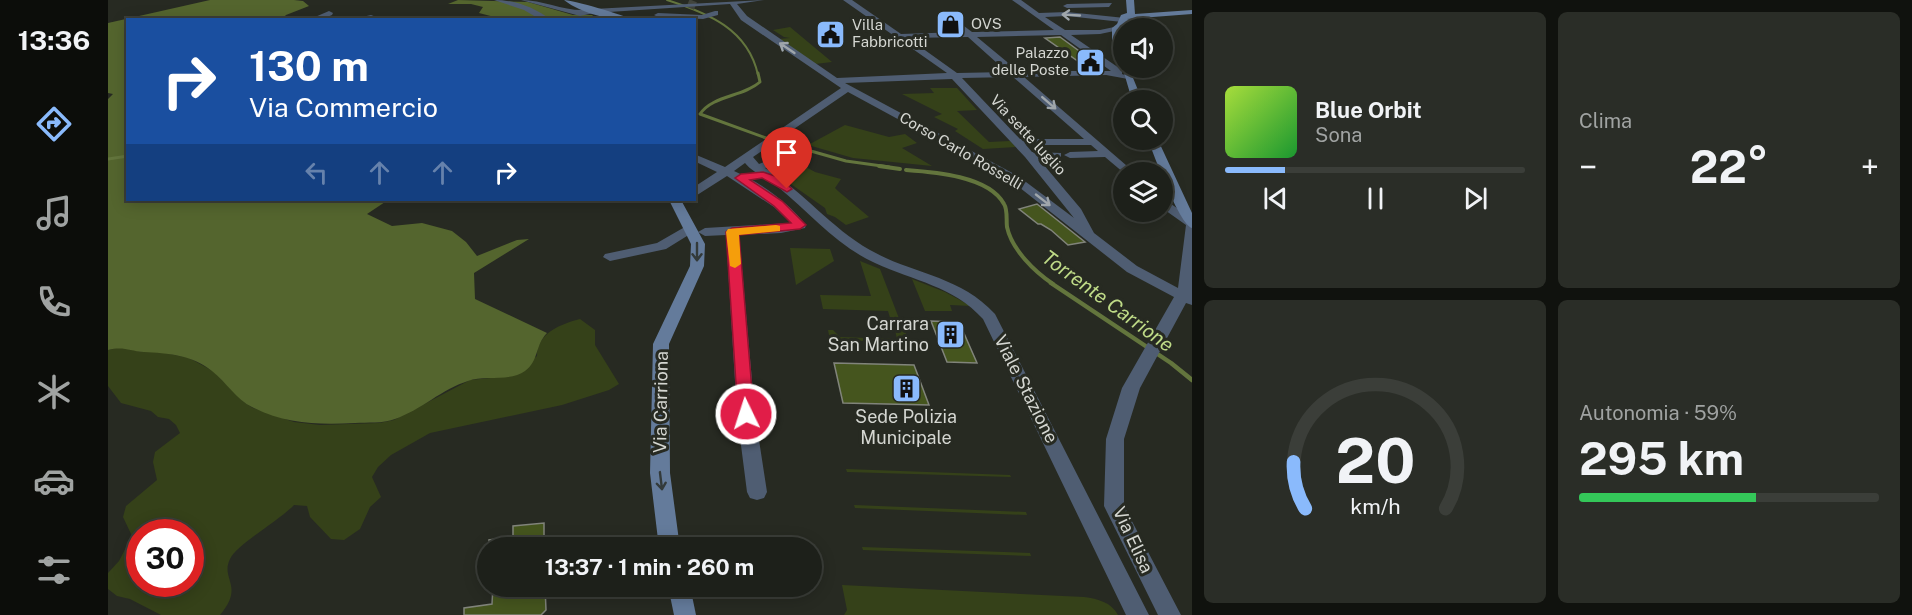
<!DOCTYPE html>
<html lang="it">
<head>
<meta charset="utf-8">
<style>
  body { margin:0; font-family:"Public Sans",sans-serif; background:#2a2d27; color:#f1f3f6; height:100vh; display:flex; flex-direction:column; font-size:22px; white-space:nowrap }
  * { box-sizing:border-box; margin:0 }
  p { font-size:20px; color:#a0a3a2 }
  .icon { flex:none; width:33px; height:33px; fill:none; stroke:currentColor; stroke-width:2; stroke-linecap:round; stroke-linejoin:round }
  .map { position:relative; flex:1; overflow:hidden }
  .sheet { display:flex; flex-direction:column; gap:12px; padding:12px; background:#10120e; width:720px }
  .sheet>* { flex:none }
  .guide { position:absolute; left:18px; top:18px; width:570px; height:183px; border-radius:0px; box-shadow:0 3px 15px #0003,0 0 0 2px #3b3e39; background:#1a4fa0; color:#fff; overflow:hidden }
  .buttons { position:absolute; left:1005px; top:18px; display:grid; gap:12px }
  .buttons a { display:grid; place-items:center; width:60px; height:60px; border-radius:50%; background:#1d201a; box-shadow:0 3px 15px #0003,0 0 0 2px #3b3e39; font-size:30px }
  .speed { position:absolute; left:18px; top:519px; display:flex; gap:12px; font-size:30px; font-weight:700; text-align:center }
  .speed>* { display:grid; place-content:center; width:78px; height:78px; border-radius:50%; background:#1d201a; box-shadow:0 3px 15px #0003,0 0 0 2px #3b3e39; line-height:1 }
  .speed .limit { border:9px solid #d22; background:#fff; color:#111 }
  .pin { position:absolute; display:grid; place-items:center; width:51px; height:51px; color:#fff; margin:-62px -26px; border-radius:50% 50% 50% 0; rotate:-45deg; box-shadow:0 0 6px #0007 }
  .pin .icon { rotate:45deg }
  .me { position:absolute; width:66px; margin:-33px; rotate:356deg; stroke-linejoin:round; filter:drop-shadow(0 0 4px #0008) }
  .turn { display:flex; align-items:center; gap:21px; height:126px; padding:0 24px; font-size:27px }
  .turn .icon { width:78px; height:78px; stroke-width:2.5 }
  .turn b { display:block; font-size:42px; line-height:51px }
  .lanes { display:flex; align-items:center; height:57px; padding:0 24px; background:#0003; justify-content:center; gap:30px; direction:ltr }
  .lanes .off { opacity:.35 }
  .big { font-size:45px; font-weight:700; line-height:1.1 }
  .sheet .widget { flex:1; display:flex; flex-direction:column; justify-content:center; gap:9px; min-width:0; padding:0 21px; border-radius:9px; background:#2a2d27 }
  .sheet .dial { align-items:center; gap:0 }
  .dial svg { height:156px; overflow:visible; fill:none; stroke:#3b3e39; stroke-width:7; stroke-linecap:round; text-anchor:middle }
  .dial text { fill:#f1f3f6; stroke:none }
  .song { display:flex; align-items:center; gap:18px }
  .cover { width:72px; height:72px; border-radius:9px; background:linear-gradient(135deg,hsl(80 70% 55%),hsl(130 70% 35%)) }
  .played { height:6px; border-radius:3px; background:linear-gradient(90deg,#8abafc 20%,#3b3e39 20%) }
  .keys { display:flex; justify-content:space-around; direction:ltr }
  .heat { display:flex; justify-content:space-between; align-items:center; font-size:33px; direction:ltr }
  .charge { height:9px; border-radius:4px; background:linear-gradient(90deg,#34c759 59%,#3b3e39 0) }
  .sheet .tiles { flex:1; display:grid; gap:12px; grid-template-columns:repeat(2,1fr) }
  .trip { position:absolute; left:369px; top:537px; width:345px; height:60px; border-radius:30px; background:#1d201a; box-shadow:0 3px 15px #0003,0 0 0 2px #3b3e39; font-weight:700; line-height:60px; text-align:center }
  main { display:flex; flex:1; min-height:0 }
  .dock { display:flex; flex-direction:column; width:108px; justify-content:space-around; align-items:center; background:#0c0d0a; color:#a0a3a2 }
  .dock .icon { width:42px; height:42px }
  .dock .selected { color:#8abafc }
  .dock b { font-size:27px; color:#f1f3f6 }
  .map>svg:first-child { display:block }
  .green { fill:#354119; fill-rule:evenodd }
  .forest { fill:#54652e }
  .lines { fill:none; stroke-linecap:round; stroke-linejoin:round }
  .stream-far3 { stroke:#63753d; stroke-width:2 }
  .stream-far2 { stroke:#63753d; stroke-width:3 }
  .stream-far1 { stroke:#63753d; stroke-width:4 }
  .stream { stroke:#63753d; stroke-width:4.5 }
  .building { fill:#45551e; stroke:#81847b; stroke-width:1.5 }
  .street-tunnel { stroke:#41443c; stroke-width:8; stroke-dasharray:8 4; stroke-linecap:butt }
  .street { fill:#4f5d72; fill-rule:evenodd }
  .secondary { fill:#647b9b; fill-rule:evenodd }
  .oneway { stroke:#9fa6ab }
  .oneway2 { stroke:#333a3a }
  .route { fill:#e11d48; stroke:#92132f; stroke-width:1.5 }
  .slow { fill:#f59e0b }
  .labels { text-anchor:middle; stroke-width:6; stroke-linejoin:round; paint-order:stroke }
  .far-poi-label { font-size:15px; fill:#d4d6d1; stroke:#272a22; text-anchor:start }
  .far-street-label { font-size:15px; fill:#d4d6d1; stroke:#272a22 }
  .poi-label { font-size:18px; fill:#d4d6d1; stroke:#272a22; text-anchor:end }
  .street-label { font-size:18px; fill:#d4d6d1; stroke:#272a22 }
  .water-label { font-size:20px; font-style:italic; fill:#beda87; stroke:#272a22 }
</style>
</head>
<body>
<main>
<nav class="dock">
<b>13:36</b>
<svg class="icon selected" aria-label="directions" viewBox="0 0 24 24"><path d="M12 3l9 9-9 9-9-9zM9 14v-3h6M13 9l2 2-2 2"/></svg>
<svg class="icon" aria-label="music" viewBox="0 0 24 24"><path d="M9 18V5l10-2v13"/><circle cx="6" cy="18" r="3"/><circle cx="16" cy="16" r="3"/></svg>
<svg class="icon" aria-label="phone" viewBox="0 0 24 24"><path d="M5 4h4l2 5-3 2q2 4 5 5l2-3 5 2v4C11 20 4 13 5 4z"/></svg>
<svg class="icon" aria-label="climate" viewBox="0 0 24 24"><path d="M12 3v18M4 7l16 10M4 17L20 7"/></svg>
<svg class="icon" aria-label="car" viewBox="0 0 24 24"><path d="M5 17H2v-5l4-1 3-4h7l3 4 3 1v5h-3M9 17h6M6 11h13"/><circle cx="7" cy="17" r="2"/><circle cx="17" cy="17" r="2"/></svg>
<svg class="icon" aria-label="filters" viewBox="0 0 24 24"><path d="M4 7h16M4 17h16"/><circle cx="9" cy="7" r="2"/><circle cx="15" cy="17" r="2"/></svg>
</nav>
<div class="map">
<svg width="1084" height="615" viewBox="0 0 1084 615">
  <rect width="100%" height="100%" fill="#272a22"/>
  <g class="green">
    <polygon points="682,27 724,62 707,64 671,39 682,38 676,37 665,30"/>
    <polygon points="822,88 849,88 869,110 849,111 881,142 902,141 908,147 875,149 847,131 850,129 826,117 834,114 794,94 826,93"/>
    <polygon points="737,125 781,137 797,134 809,143 794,148 824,166 745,158 700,145"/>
    <polygon points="676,164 698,167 707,172 733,179 727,188 730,191 761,217 738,225 727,217 719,214 717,208 660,168"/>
    <polygon points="682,248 722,249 726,261 688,285"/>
    <polygon points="752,261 772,269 792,321 783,321 780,311 715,309 712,295 763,296"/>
    <polygon points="804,279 837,292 863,306 842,305 844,311 817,311"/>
    <path d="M472,319l15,11v15l24,39 -10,6 -47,15 -132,28 -39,22 -13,12 -6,10 9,20 -11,10 -10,22 -16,11 -13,-1 -21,-22 -3,-11 -13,-1c-14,15 -58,40 -64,54 -10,20 15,27 -10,56h-59l-31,-16 -13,-3 -9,-7v-16l11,-12 13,-25 -9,-19 3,-11 31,-26 -4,-18 2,-10 25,-19 -4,-8 -7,-6 -11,-2 -7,-6 -30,-8 -13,-17v-36l13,-3 20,5 15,-1 33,7 24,13 31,31 9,6 41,14 26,3 59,-2 15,-3 76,-40 41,-4 26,-20c0,-23 24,-32 43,-37zM32,532h50v52h-50z"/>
    <polygon points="720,330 725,330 732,337 789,339 787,330 797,330 800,342 722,340"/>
    <polygon points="738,469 902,475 903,477 739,472"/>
    <polygon points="746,505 918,512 919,515 747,508"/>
    <polygon points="754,547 922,553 923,556 755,550"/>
    <path d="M734,585l242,12c14,2 27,5 34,18h-274l3,-5z"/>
  </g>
  <g class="forest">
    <path d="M102,0h84l9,1 6,5 -23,9 -4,4 -154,1v180h260l-21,14 25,12 30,-3 30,8 14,11 11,14 40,-16 12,-1 -55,34 1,26 72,34c-12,12 -8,28 -22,38 -14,11 -40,4 -57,10 -26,8 -47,29 -73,38 -13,5 -27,3 -40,4 -36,2 -70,1 -103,-16 -15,-7 -26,-25 -40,-36 -19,-16 -45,-18 -68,-19 -15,-1 -20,-6 -36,-2v-251l5,-5 -5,-1v-70z"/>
    <polygon points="350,0 420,2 465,15 485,15 481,20 394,19 371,13 375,7 363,4 340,4"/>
  </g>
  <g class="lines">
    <path class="stream-far3" d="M559,0c41,13 81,29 91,75"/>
    <g class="stream-far2">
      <path d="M650,73l2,9c-17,15 -47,13 -60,32l66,24"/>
      <polyline points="671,142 738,161 781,167"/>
      <polyline points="0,159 20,156"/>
    </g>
    <g class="stream-far1">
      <polyline points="771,166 792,169"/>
      <path d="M798,170c28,2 83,6 98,34 4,6 2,16 3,23 5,23 28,45 46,57"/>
    </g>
    <polyline class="stream" points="943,283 1063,363 1084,380"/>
  </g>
  <g class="building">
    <polygon points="952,37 989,64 974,64 937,38"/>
    <polygon points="929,204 977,242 960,245 943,230 933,224 930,224 911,209"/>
    <polygon points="823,321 851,322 869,363 839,362"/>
    <polygon points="726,363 806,365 821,405 735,403"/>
    <polygon points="436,523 436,548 382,548 381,540 405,537 405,526"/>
    <polygon points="385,586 437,586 438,610 433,615 356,615 356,608 384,604"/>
  </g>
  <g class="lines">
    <polyline class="street-tunnel" points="580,3 590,7"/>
    <g class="street">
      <path d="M386,0c21,0 40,7 57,20h-10l-17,-10z"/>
      <path d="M413,0c25,0 48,14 72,9l171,-9 -27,4 10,12 90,62 110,-5 -104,-73h9l49,34 61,-2 -17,-14v-4h3l24,18 82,-2 -42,-30h9l18,13 28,-1 58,6 1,2 -4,2 -55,-6 -22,1 20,13h35l19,-4v4l-19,4 -29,1 51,35v4l8,3 -2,2 -22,-4 -82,2 110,95 -10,1 -19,-16 -35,1 -6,-3 6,-3 28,-1 -7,-6h-65l6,7 29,1v4l-23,1 43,51 13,24 43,33 41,22 8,-63 -24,-17v-10l30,20v87l-6,-2 -46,85 -16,51v67l57,109h-23l-54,-109 2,-67 16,-51 52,-91 -47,-25 -117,-92 -162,-88 -95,65 6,7 18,-7h8v4l-20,7c38,23 66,60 105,82 44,25 89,25 125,64l154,301h-23l-143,-296c-30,-33 -69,-38 -108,-56 -38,-17 -65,-50 -97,-76 -10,-9 -24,-13 -33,-24l-11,8c26,11 55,32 72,54l-1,3 -24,5 -42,2 16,179 12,78 -3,6 -7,2 -7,-2 -3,-6 -10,-78 -11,-179 -21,1 -7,-4 7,-4 86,-5 -17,-16 -47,-31 -33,21v-10l23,-15 -23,-11v-7l31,13 116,-79 -100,-68 -11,-16 -136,9 -14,3zM953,35l50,36h-93l-41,-34zM860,37l39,35 -50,1 -49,-35zM905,77l71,62h-64l-58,-61zM844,79l73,78 49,61 -56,-42 -173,-93z"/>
      <polygon points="1004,3 1001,7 959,8 955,6 959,4"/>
      <polygon points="221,11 225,13 224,15 212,20 200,20"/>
      <polygon points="607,11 610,11 610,15 595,19 550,17 546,15 550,13 594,15"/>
      <polygon points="263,15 276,20 241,20"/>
      <polygon points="582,224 588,228 587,231 558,249 502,261 495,257 497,254 549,243"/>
    </g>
    <g class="secondary">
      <path d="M456,0c9,0 60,15 69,20 -23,0 -51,-6 -69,-20z"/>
      <polygon points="1018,0 1026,0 1027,14 1084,10 1084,14 1019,19 1023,20 1023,24 1012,29 1016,68 1021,68 1034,100 1024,100 1014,66 1004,47 1004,28 1009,24 1013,15 1019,13"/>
      <path d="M1040,140h10l34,73v15c-13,-4 -38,-73 -44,-88z"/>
      <polygon points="561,200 573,200 597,244 596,266 561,344 562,473 572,548 551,548 542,473 545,344 582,266 583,244"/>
      <polygon points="560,586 582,586 588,615 566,615"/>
    </g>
  </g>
  <defs><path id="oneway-shaft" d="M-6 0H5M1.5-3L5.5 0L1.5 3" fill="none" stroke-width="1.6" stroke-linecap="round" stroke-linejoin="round" transform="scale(1.5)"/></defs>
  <g class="oneway">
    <use href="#oneway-shaft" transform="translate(963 15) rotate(-177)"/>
    <use href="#oneway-shaft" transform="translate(679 48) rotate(-146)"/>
    <use href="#oneway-shaft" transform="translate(941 103) rotate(41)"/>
    <use href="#oneway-shaft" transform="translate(935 200) rotate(38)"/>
  </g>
  <g class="oneway2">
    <use href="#oneway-shaft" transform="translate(589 252) rotate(90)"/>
    <use href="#oneway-shaft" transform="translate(553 481) rotate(83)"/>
  </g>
  <polygon class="route" points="655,172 673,178 684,189 679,192 654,178 642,180 674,201 698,225 692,229 631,235 646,414 643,418 632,418 630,414 618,232 624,228 683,223 666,206 627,178 633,174"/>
  <polygon class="slow" points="668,225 672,226 672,231 631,235 633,264 627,268 622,266 618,232 620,229"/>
  <defs>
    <symbol id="shop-square" viewBox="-11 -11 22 22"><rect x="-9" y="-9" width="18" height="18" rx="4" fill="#8abafc" stroke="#272a22"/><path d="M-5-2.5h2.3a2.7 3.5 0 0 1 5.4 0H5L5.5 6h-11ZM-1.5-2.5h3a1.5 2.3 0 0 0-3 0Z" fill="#111"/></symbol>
    <symbol id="civic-square" viewBox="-11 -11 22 22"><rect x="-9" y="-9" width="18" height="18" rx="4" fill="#8abafc" stroke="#272a22"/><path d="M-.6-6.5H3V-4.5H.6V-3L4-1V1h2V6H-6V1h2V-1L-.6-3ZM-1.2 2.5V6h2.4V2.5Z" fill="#111"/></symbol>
    <symbol id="building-square" viewBox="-11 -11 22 22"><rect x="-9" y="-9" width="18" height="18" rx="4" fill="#8abafc" stroke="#272a22"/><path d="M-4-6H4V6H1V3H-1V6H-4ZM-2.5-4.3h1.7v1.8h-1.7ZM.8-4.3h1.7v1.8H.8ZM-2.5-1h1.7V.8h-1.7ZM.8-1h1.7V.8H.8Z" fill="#111"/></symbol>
  </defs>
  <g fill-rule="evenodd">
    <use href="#shop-square" x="826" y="8" width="33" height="33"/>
    <use href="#civic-square" x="706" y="18" width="33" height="33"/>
    <use href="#civic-square" x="966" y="46" width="33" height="33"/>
    <use href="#building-square" x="826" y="318" width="33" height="33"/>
    <use href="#building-square" x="782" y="372" width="33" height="33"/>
  </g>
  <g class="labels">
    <g class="far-poi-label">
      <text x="863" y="29">OVS</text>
      <text x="744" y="30">Villa<tspan x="744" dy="17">Fabbricotti</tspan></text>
      <text x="961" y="58" text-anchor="end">Palazzo<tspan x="961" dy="17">delle Poste</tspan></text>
    </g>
    <g class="far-street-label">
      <text transform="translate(920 135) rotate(47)" y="5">Via sette luglio</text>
      <text transform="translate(853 151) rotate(30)" y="5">Corso Carlo Rosselli</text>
    </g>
    <g class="poi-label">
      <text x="821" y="330">Carrara<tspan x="821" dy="21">San Martino</tspan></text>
      <text x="798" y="423" text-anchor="middle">Sede Polizia<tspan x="798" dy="21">Municipale</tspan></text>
    </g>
    <g class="street-label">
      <text transform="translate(918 389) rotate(63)" y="6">Viale Stazione</text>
      <text transform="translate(553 402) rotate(-89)" y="6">Via Carriona</text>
      <text transform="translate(1025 540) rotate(65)" y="6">Via Elisa</text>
    </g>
    <g class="water-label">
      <text transform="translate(1000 301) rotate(36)" y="7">Torrente Carrione</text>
    </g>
  </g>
</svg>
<div class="buttons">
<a><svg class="icon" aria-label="sound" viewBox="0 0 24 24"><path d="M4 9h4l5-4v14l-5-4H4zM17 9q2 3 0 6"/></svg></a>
<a><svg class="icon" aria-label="search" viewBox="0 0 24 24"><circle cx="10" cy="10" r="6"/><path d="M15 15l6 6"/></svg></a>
<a><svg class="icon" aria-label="layers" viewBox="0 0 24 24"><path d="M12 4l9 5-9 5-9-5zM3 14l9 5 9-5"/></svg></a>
</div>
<div class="speed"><div class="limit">30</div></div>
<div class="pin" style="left:679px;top:189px;background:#d93025"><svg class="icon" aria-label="arrive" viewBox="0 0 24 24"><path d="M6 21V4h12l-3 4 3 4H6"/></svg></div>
<svg class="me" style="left:638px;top:414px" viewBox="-20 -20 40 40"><circle r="17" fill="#e11d48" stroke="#fff" stroke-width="3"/><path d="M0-11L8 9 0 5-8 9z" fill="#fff"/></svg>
<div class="trip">13:37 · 1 min · 260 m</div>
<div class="guide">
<div class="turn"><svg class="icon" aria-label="right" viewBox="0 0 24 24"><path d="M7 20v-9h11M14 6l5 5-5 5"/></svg><div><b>130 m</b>Via Commercio</div></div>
<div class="lanes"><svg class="icon off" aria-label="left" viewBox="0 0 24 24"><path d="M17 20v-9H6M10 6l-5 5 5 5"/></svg><svg class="icon off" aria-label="ahead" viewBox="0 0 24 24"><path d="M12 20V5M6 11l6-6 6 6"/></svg><svg class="icon off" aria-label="ahead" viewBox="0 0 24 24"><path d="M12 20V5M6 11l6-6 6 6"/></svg><svg class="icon" aria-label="right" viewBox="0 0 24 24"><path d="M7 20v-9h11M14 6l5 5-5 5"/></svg></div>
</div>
</div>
<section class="sheet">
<div class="tiles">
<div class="widget">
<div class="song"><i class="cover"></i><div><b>Blue Orbit</b><p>Sona</p></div></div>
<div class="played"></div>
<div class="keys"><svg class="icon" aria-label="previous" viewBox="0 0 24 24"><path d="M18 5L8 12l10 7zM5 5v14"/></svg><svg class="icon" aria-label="pause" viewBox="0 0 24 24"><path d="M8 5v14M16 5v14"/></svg><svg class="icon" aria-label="next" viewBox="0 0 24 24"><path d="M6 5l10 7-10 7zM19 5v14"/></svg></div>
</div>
<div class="widget"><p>Clima</p>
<div class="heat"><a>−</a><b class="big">22°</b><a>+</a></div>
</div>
<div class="widget dial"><svg viewBox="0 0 100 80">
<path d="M14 69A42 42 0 1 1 86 69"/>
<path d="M14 69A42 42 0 0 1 8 45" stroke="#8abafc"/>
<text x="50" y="56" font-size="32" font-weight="700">20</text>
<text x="50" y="72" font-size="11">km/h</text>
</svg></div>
<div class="widget"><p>Autonomia · 59%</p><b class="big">295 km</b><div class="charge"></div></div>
</div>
</section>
</main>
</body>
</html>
